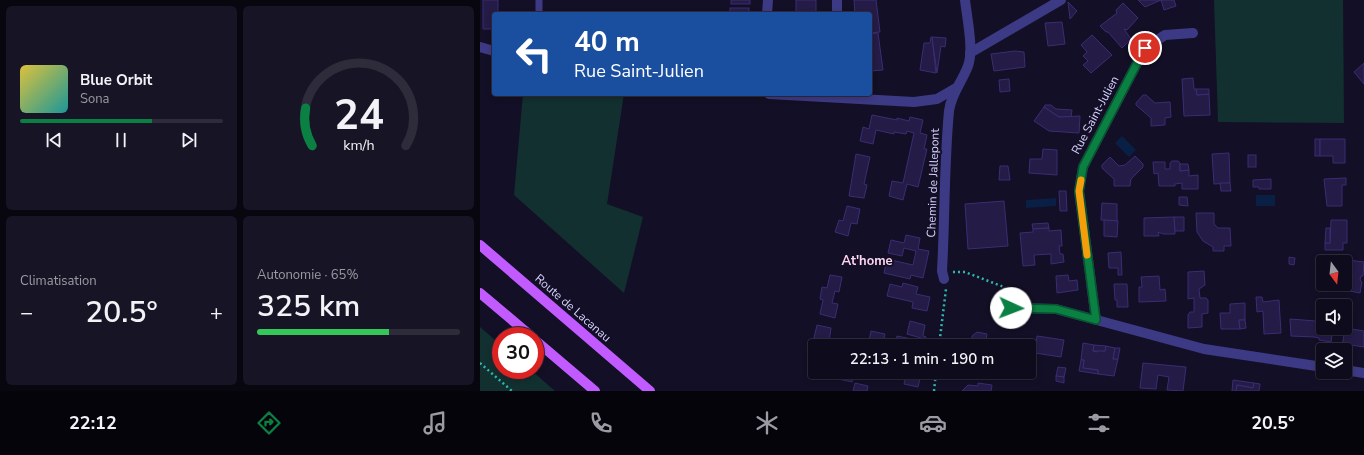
<!DOCTYPE html>
<html lang="fr">
<head>
<meta charset="utf-8">
<style>
  body { margin:0; font-family:"Nunito Sans",sans-serif; background:#171425; color:#f1f3f6; height:100vh; display:flex; flex-direction:column; font-size:15px; white-space:nowrap }
  * { box-sizing:border-box; margin:0 }
  p { font-size:13px; color:#9b9ba3 }
  .icon { flex:none; width:22px; height:22px; fill:none; stroke:currentColor; stroke-width:2; stroke-linecap:round; stroke-linejoin:round }
  .map { position:relative; flex:1; overflow:hidden }
  .side { display:flex; flex-direction:column; gap:6px; padding:6px; background:#08060f; width:480px }
  .side>* { flex:none }
  .banner { position:absolute; left:12px; top:12px; width:380px; height:84px; border-radius:4px; box-shadow:0 2px 6px #0003,0 0 0 1px #2e2b3b; background:#1a4fa0; color:#fff; overflow:hidden }
  .needle { width:26px; rotate:165deg }
  .fabs { position:absolute; left:836px; top:255px; display:grid; gap:8px }
  .fabs a { display:grid; place-items:center; width:36px; height:36px; border-radius:4px; background:#0e0b1c; box-shadow:0 2px 6px #0003,0 0 0 1px #2e2b3b; font-size:20px }
  .speed { position:absolute; left:12px; top:327px; display:flex; gap:8px; font-size:20px; font-weight:700; text-align:center }
  .speed>* { display:grid; place-content:center; width:52px; height:52px; border-radius:50%; background:#0e0b1c; box-shadow:0 2px 6px #0003,0 0 0 1px #2e2b3b; line-height:1 }
  .speed .limit { border:6px solid #d22; background:#fff; color:#111 }
  .pin { position:absolute; display:grid; place-items:center; width:34px; height:34px; color:#fff; margin:-17px; border:2px solid #fff; border-radius:50%; box-shadow:0 1px 4px #0007 }
  .me { position:absolute; width:44px; margin:-22px; rotate:92deg; stroke-linejoin:round; filter:drop-shadow(0 0 3px #0008) }
  .turn { display:flex; align-items:center; gap:14px; height:84px; padding:0 16px; font-size:18px }
  .turn .icon { width:52px; height:52px; stroke-width:2.5 }
  .turn b { display:block; font-size:28px; line-height:34px }
  .big { font-size:30px; font-weight:600; line-height:1.1 }
  .side .card { flex:1; display:flex; flex-direction:column; justify-content:center; gap:6px; min-width:0; padding:0 14px; border-radius:6px; background:#171425 }
  .side .dial { align-items:center; gap:0 }
  .dial svg { height:104px; overflow:visible; fill:none; stroke:#2e2b3b; stroke-width:7; stroke-linecap:round; text-anchor:middle }
  .dial text { fill:#f1f3f6; stroke:none }
  .song { display:flex; align-items:center; gap:12px }
  .cover { width:48px; height:48px; border-radius:6px; background:linear-gradient(135deg,hsl(50 70% 55%),hsl(180 70% 35%)) }
  .played { height:4px; border-radius:2px; background:linear-gradient(90deg,#0b8043 65%,#2e2b3b 65%) }
  .keys { display:flex; justify-content:space-around; direction:ltr }
  .heat { display:flex; justify-content:space-between; align-items:center; font-size:22px; direction:ltr }
  .charge { height:6px; border-radius:3px; background:linear-gradient(90deg,#34c759 65%,#2e2b3b 0) }
  .side .tiles { flex:1; display:grid; gap:6px; grid-template-columns:repeat(2,1fr) }
  .trip { position:absolute; left:328px; top:339px; width:228px; height:40px; border-radius:4px; background:#0e0b1c; box-shadow:0 2px 6px #0003,0 0 0 1px #2e2b3b; font-weight:600; line-height:40px; text-align:center }
  .dock { display:flex; height:64px; justify-content:space-around; align-items:center; background:#06040b; color:#9b9ba3 }
  .dock .icon { width:28px; height:28px }
  .dock .current { color:#0b8043 }
  .dock b { font-size:18px; color:#f1f3f6 }
  main { display:flex; flex:1; min-height:0 }
  .map>svg:first-child { display:block }
  .green { fill:#12302f }
  .water { fill:#0a1f44 }
  .building { fill:#241b47; stroke:#3b2d73 }
  .lines { fill:none; stroke-linecap:round; stroke-linejoin:round }
  .path { stroke:#2fb8b0; stroke-width:2.5; stroke-dasharray:2 3; stroke-linecap:butt }
  .service { stroke:#3d3a85; stroke-width:7 }
  .minor { stroke:#3d3a85; stroke-width:10 }
  .primary { stroke:#c25bff; stroke-width:10 }
  .route-casing { stroke:#07532c; stroke-width:10 }
  .route { stroke:#0b8043; stroke-width:7 }
  .slow { stroke:#f59e0b; stroke-width:7 }
  .labels { text-anchor:middle; stroke-width:4; stroke-linejoin:round; paint-order:stroke }
  .street-label { font-size:12px; fill:#d9d4ff; stroke:#130f26 }
  .neighbourhood-label { font-size:13px; font-weight:bold; fill:#ffd6f0; stroke:#130f26 }
</style>
</head>
<body>
<main>
<section class="side">
<div class="tiles">
<div class="card">
<div class="song"><i class="cover"></i><div><b>Blue Orbit</b><p>Sona</p></div></div>
<div class="played"></div>
<div class="keys"><svg class="icon" aria-label="previous" viewBox="0 0 24 24"><path d="M18 5L8 12l10 7zM5 5v14"/></svg><svg class="icon" aria-label="pause" viewBox="0 0 24 24"><path d="M8 5v14M16 5v14"/></svg><svg class="icon" aria-label="next" viewBox="0 0 24 24"><path d="M6 5l10 7-10 7zM19 5v14"/></svg></div>
</div>
<div class="card dial"><svg viewBox="0 0 100 80">
<path d="M14 69A42 42 0 1 1 86 69"/>
<path d="M14 69A42 42 0 0 1 9 40" stroke="#0b8043"/>
<text x="50" y="56" font-size="32" font-weight="700">24</text>
<text x="50" y="72" font-size="11">km/h</text>
</svg></div>
<div class="card"><p>Climatisation</p>
<div class="heat"><a>−</a><b class="big">20.5°</b><a>+</a></div>
</div>
<div class="card"><p>Autonomie · 65%</p><b class="big">325 km</b><div class="charge"></div></div>
</div>
</section>
<div class="map">
<svg width="884" height="391" viewBox="0 0 884 391">
  <rect width="100%" height="100%" fill="#130f26"/>
  <g class="green">
    <polygon points="734,0 863,0 864,123 738,122"/>
    <polygon points="43,94 144,94 127,204 163,217 144,293 34,195"/>
    <polygon points="0,327 21,345 21,370 51,370 75,391 0,391"/>
  </g>
  <g class="water">
    <polygon points="642,136 656,150 649,157 635,143"/>
    <rect x="776" y="195" width="19" height="11"/>
    <polygon points="576,198 576,206 546,208 546,200"/>
  </g>
  <g class="building">
    <polygon points="3,0 18,0 18,14 14,14 14,29 3,29"/>
    <rect x="251" y="0" width="19" height="4"/>
    <rect x="316" y="0" width="20" height="14"/>
    <polygon points="374,0 396,0 400,32 390,33 390,14 375,14"/>
    <polygon points="658,0 681,0 665,7"/>
    <polygon points="681,0 694,0 696,6 684,10"/>
    <polygon points="588,2 597,11 590,19"/>
    <polygon points="643,3 658,18 647,30 644,29 651,39 642,48 628,32 626,32 620,26 637,13 636,10"/>
    <rect x="250" y="8" width="19" height="6"/>
    <polygon points="582,22 585,44 568,46 565,23"/>
    <polygon points="398,33 403,70 390,71 390,34"/>
    <polygon points="612,35 632,55 611,73 603,65 608,61 603,56 607,52 601,45"/>
    <polygon points="451,37 452,37 456,73 440,70 444,43 450,43"/>
    <polygon points="452,37 466,38 465,47 461,46 457,73"/>
    <polygon points="535,51 544,52 545,67 514,71 511,54"/>
    <polygon points="884,63 884,84 874,72"/>
    <polygon points="713,78 714,89 716,89 717,95 729,94 730,115 704,116 702,79"/>
    <polygon points="529,79 530,91 520,92 519,80"/>
    <polygon points="716,89 729,89 729,94 717,95"/>
    <polygon points="663,95 666,95 675,103 690,102 691,117 685,118 685,125 671,126 671,118 656,105 656,103"/>
    <polygon points="565,105 571,105 576,109 592,110 591,117 579,117 564,107"/>
    <polygon points="564,107 579,117 600,116 599,133 569,131 554,121"/>
    <polygon points="392,115 417,120 417,118 429,121 430,117 443,120 440,133 447,135 444,149 447,149 438,187 427,184 423,200 409,196 412,181 423,183 434,133 427,131 426,134 414,132 414,134 396,130 393,144 380,141 383,127 389,129"/>
    <rect x="835" y="139" width="5" height="17"/>
    <polygon points="840,139 865,139 865,163 853,163 853,156 840,156"/>
    <polygon points="563,149 577,150 577,175 549,173 550,159 562,159"/>
    <polygon points="749,153 750,183 734,184 732,154"/>
    <polygon points="376,154 390,157 384,184 387,185 384,198 369,196"/>
    <rect x="768" y="155" width="8" height="12"/>
    <polygon points="655,156 663,164 663,167 651,179 650,186 634,186 634,179 622,168 622,165 630,157 639,166 645,165"/>
    <polygon points="692,161 698,161 700,163 700,171 709,170 709,176 718,175 718,189 702,189 702,183 695,184 695,186 679,186 678,173 674,174 673,162 685,162 685,169 690,169 690,163"/>
    <polygon points="700,164 708,164 709,170 700,171"/>
    <polygon points="520,166 528,166 530,180 519,180"/>
    <polygon points="866,178 866,185 862,185 862,206 847,206 844,179"/>
    <polygon points="791,179 791,189 779,189 779,187 773,187 773,180"/>
    <polygon points="740,183 750,183 751,191 741,191"/>
    <polygon points="579,191 586,191 587,211 580,211"/>
    <polygon points="699,197 707,197 708,206 699,205"/>
    <polygon points="524,201 528,246 488,249 485,204"/>
    <polygon points="622,203 637,204 637,221 621,220"/>
    <polygon points="367,206 380,209 377,224 371,223 368,236 355,232 359,220 363,221"/>
    <polygon points="716,213 734,213 734,224 738,228 750,228 751,246 744,246 744,251 733,251 733,247 723,241 717,232"/>
    <polygon points="694,217 704,217 704,231 695,231"/>
    <polygon points="694,217 695,234 683,234 678,232 679,236 664,236 664,218"/>
    <polygon points="624,220 638,221 637,237 624,236"/>
    <polygon points="851,220 867,220 867,243 863,243 863,250 845,250 845,243 850,243"/>
    <polygon points="568,223 569,228 553,229 552,224"/>
    <polygon points="569,228 569,231 581,230 582,246 579,246 580,254 583,254 584,262 571,264 571,254 554,255 555,265 543,266 540,233 553,232 553,229"/>
    <polygon points="846,228 850,228 850,243 845,243"/>
    <polygon points="426,235 440,238 438,249 449,251 443,278 431,275 430,279 404,273 407,259 433,265 436,251 424,248 422,256 408,253 411,240 424,243"/>
    <polygon points="641,252 642,275 638,275 638,268 629,268 628,253"/>
    <polygon points="809,257 815,258 814,265 809,264"/>
    <polygon points="868,260 884,262 883,276 881,276 880,280 882,282 880,293 864,290"/>
    <polygon points="724,271 725,285 719,289 720,298 726,298 728,300 728,313 722,314 722,327 708,328 708,315 710,312 714,312 714,298 708,299 708,272"/>
    <polygon points="350,275 362,277 359,292 355,291 352,303 358,304 355,318 340,314 343,300 340,299 342,287 347,288"/>
    <polygon points="588,275 589,281 597,280 598,290 577,293 576,276"/>
    <polygon points="679,276 680,290 685,289 686,301 659,302 659,287 662,287 661,277"/>
    <polygon points="423,283 438,287 436,294 450,297 447,311 432,308 433,302 407,296 410,284 422,287"/>
    <polygon points="634,284 647,284 648,307 637,307 637,300 635,300"/>
    <polygon points="776,297 782,297 783,302 799,300 801,333 784,334 783,311 777,312"/>
    <polygon points="765,303 765,320 759,320 760,329 741,329 740,313 750,313 750,304"/>
    <polygon points="810,319 836,321 843,325 843,328 853,328 851,342 839,340 839,338 834,337 811,336"/>
    <polygon points="759,320 765,320 766,328 760,329"/>
    <polygon points="430,321 445,325 443,336 446,337 444,346 388,346 391,331 405,334 404,338 416,340 417,336 441,341 441,338 427,334"/>
    <polygon points="337,325 351,328 349,342 334,338"/>
    <polygon points="865,328 884,331 884,347 871,345 870,349 862,347"/>
    <polygon points="497,332 507,334 505,346 491,346 492,336"/>
    <polygon points="557,336 584,340 581,357 555,353 554,359 549,358 549,346 530,346 531,339 556,342"/>
    <polygon points="603,343 614,345 613,351 617,352 617,350 625,351 626,346 635,348 633,359 638,359 634,376 618,374 618,370 603,368 604,360 601,360"/>
    <polygon points="614,345 626,346 625,351 613,351"/>
    <polygon points="635,348 640,348 638,359 633,359"/>
    <polygon points="331,350 335,351 335,365 328,364"/>
    <polygon points="601,360 604,360 603,368 618,370 618,374 599,371"/>
    <polygon points="663,363 706,367 703,391 687,390 689,377 678,375 676,389 660,388"/>
    <polygon points="578,367 586,368 584,377 576,376"/>
    <polygon points="345,372 375,372 372,382 344,376"/>
    <polygon points="401,372 431,372 441,374 438,387 424,384 425,380 409,376 410,374"/>
    <polygon points="576,376 584,377 584,383 576,381"/>
    <polygon points="753,380 774,383 773,388 757,385 756,391 752,391"/>
    <polygon points="375,383 388,386 387,391 373,391"/>
    <polygon points="498,383 512,385 511,391 482,391 488,385 498,386"/>
    <polygon points="774,383 780,384 779,391 756,391 757,385 773,388"/>
  </g>
  <g class="lines">
    <g class="path">
      <polyline points="473,272 485,272 524,287 528,297"/>
      <polyline points="459,346 466,289"/>
      <polyline points="0,363 32,391"/>
      <polyline points="454,391 456,372"/>
    </g>
    <polyline class="service" points="59,14 59,0"/>
    <g class="minor">
      <polyline points="287,14 288,0"/>
      <polyline points="357,14 357,0"/>
      <polyline points="0,47 14,51"/>
      <polyline points="490,53 581,0"/>
      <polyline points="289,94 434,102 457,99 476,88"/>
      <path d="M464,279l-2,-8c3,-53 2,-107 7,-160 2,-17 13,-29 19,-45 6,-16 -1,-48 -3,-66"/>
      <polyline points="531,308 576,309 724,349 843,367"/>
      <polyline points="616,320 599,191 603,167 665,48 685,35 713,33"/>
      <polyline points="865,370 884,373"/>
    </g>
    <g class="primary">
      <polyline points="0,245 170,391"/>
      <polyline points="0,293 51,336"/>
      <polyline points="55,340 115,391"/>
    </g>
  </g>
  <g class="lines">
    <defs>
      <polyline id="route" points="531,308 576,309 616,320 599,191 603,167 665,48"/>
    </defs>
    <use href="#route" class="route-casing"/>
    <use href="#route" class="route"/>
    <polyline class="slow" points="601,180 599,191 607,255"/>
  </g>
  <g class="labels">
    <g class="street-label">
      <text transform="translate(615 115) rotate(-62)" y="4">Rue Saint-Julien</text>
      <text transform="translate(453 183) rotate(-88)" y="4">Chemin de Jallepont</text>
      <text transform="translate(93 308) rotate(41)" y="4">Route de Lacanau</text>
    </g>
    <g class="neighbourhood-label">
      <text x="387" y="265">At'home</text>
    </g>
  </g>
</svg>
<div class="fabs">
<a><svg class="needle" viewBox="-14 -14 28 28"><path d="M0-13l5 13h-10z" fill="#e53935"/><path d="M0 13l5-13h-10z" fill="#9b9ba3"/></svg></a>
<a><svg class="icon" aria-label="sound" viewBox="0 0 24 24"><path d="M4 9h4l5-4v14l-5-4H4zM17 9q2 3 0 6"/></svg></a>
<a><svg class="icon" aria-label="layers" viewBox="0 0 24 24"><path d="M12 4l9 5-9 5-9-5zM3 14l9 5 9-5"/></svg></a>
</div>
<div class="speed"><div class="limit">30</div></div>
<div class="pin" style="left:665px;top:48px;background:#d93025"><svg class="icon" aria-label="arrive" viewBox="0 0 24 24"><path d="M6 21V4h12l-3 4 3 4H6"/></svg></div>
<svg class="me" style="left:531px;top:308px" viewBox="-20 -20 40 40"><circle r="19" fill="#fff"/><path d="M0-13L10 11 0 6-10 11z" fill="#0b8043"/></svg>
<div class="trip">22:13 · 1 min · 190 m</div>
<div class="banner">
<div class="turn"><svg class="icon" aria-label="left" viewBox="0 0 24 24"><path d="M17 20v-9H6M10 6l-5 5 5 5"/></svg><div><b>40 m</b>Rue Saint-Julien</div></div>
</div>
</div>
</main>
<nav class="dock">
<b>22:12</b>
<svg class="icon current" aria-label="directions" viewBox="0 0 24 24"><path d="M12 3l9 9-9 9-9-9zM9 14v-3h6M13 9l2 2-2 2"/></svg>
<svg class="icon" aria-label="music" viewBox="0 0 24 24"><path d="M9 18V5l10-2v13"/><circle cx="6" cy="18" r="3"/><circle cx="16" cy="16" r="3"/></svg>
<svg class="icon" aria-label="phone" viewBox="0 0 24 24"><path d="M5 4h4l2 5-3 2q2 4 5 5l2-3 5 2v4C11 20 4 13 5 4z"/></svg>
<svg class="icon" aria-label="climate" viewBox="0 0 24 24"><path d="M12 3v18M4 7l16 10M4 17L20 7"/></svg>
<svg class="icon" aria-label="car" viewBox="0 0 24 24"><path d="M5 17H2v-5l4-1 3-4h7l3 4 3 1v5h-3M9 17h6M6 11h13"/><circle cx="7" cy="17" r="2"/><circle cx="17" cy="17" r="2"/></svg>
<svg class="icon" aria-label="filters" viewBox="0 0 24 24"><path d="M4 7h16M4 17h16"/><circle cx="9" cy="7" r="2"/><circle cx="15" cy="17" r="2"/></svg>
<b>20.5°</b>
</nav>
</body>
</html>
